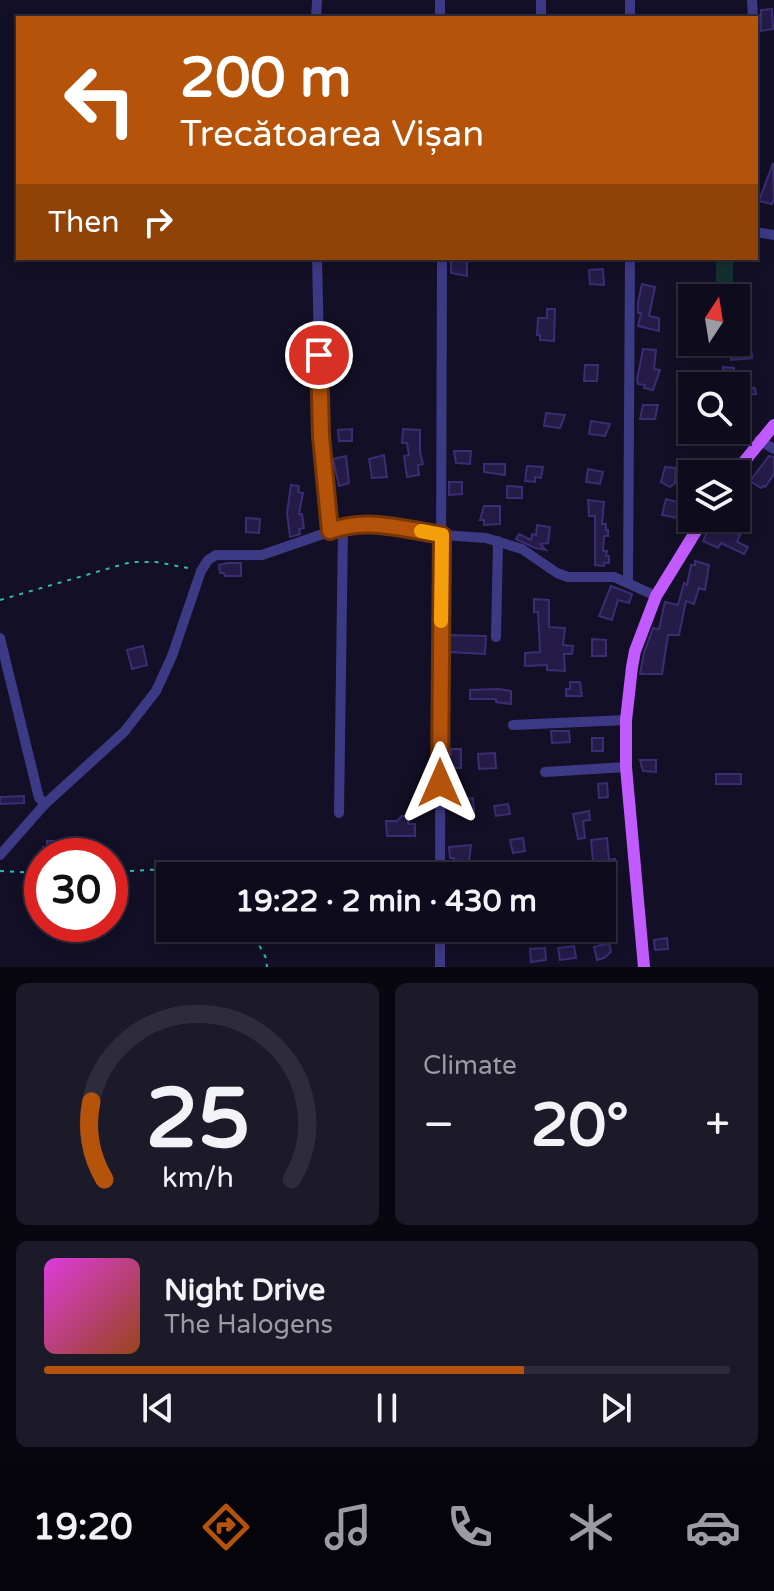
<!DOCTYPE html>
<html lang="en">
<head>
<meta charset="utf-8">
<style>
  body { margin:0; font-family:"Varela Round",sans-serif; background:#1c1929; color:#f1f3f6; height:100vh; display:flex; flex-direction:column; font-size:30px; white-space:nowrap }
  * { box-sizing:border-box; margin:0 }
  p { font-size:26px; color:#9b9ba3 }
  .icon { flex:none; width:44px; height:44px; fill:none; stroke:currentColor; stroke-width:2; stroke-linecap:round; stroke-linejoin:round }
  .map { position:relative; height:967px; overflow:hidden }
  .panel { display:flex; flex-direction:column; gap:16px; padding:16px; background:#08060f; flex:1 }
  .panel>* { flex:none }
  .top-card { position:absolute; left:16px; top:16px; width:742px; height:244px; border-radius:0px; box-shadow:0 4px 12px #0003,0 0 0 2px #2e2b3b; background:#b45309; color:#fff; overflow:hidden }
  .needle { width:52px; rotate:12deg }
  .tools { position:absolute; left:678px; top:284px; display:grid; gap:16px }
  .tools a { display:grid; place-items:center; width:72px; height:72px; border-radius:0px; background:#0e0b1c; box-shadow:0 4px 12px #0003,0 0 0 2px #2e2b3b; font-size:40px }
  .speed { position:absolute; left:24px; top:838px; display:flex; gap:16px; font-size:40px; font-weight:700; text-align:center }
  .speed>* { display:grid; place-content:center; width:104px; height:104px; border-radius:50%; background:#0e0b1c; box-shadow:0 4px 12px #0003,0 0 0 2px #2e2b3b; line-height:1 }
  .speed .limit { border:12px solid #d22; background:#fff; color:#111 }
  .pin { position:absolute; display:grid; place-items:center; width:68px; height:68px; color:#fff; margin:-34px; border:4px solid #fff; border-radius:50%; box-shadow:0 2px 8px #0007 }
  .me { position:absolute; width:88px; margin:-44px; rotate:0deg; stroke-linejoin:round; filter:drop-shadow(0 0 6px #0008) }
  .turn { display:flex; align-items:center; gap:28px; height:168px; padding:0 32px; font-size:36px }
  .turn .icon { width:104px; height:104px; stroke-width:2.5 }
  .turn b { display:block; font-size:56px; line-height:68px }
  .then { display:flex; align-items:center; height:76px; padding:0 32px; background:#0003; gap:16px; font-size:30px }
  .big { font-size:60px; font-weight:800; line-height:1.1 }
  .panel .tile { flex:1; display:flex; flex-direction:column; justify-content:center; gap:12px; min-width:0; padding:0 28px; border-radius:12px; background:#1c1929 }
  .panel .dial { align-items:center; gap:0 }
  .dial svg { height:208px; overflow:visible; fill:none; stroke:#2e2b3b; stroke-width:7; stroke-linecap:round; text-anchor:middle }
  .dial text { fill:#f1f3f6; stroke:none }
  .song { display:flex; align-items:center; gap:24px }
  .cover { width:96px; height:96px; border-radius:12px; background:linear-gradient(135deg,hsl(300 70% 55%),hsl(20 70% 35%)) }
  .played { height:8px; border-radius:4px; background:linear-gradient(90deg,#b45309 70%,#2e2b3b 70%) }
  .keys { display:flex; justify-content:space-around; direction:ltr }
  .heat { display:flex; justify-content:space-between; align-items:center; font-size:44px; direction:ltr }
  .panel .tiles { flex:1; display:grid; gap:16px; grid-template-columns:1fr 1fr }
  .tile:last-child { grid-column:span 2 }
  .trip { position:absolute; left:156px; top:862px; width:460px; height:80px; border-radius:0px; background:#0e0b1c; box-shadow:0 4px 12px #0003,0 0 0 2px #2e2b3b; font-weight:800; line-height:80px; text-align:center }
  .tabs { display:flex; height:128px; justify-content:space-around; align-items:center; background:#06040b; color:#9b9ba3 }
  .tabs .icon { width:56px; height:56px }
  .tabs .active { color:#b45309 }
  .tabs b { font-size:36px; color:#f1f3f6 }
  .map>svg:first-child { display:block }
  .green { fill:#12302f }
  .building { fill:#241b47; stroke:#3b2d73; stroke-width:2 }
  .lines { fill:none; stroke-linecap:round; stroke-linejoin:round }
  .path { stroke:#2fb8b0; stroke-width:2; stroke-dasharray:4 6; stroke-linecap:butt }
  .minor { stroke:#3d3a85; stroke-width:10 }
  .major { stroke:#c25bff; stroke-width:12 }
  .route-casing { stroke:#753606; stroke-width:20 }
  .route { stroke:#b45309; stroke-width:14 }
  .slow { stroke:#f59e0b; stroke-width:14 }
</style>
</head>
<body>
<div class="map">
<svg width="774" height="967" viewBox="0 0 774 967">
  <rect width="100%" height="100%" fill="#130f26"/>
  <rect class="green" x="716" y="259" width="17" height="39"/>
  <g class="building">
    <polygon points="772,9 773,29 761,31 761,10"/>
    <polygon points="773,163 774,198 772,204 759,201"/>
    <polygon points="451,258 467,258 467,276 451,273"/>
    <polygon points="603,269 604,285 590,284 589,270"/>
    <polygon points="642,284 655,287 649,316 659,318 659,331 638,326 641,313 638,313 638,302"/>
    <polygon points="547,309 555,309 554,341 540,340 540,335 537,335 538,318 547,318"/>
    <polygon points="643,349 656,350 654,369 660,370 653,390 644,388 645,385 638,384 637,380"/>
    <polygon points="751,349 752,358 731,360 730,351"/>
    <polygon points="585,365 598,365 597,381 584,381"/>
    <polygon points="723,367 734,368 733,378 741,378 741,386 713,386 714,378 722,379"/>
    <polygon points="736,388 755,388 756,394 736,395"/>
    <polygon points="643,405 658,405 655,419 640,419"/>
    <polygon points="546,413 565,415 560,428 544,426"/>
    <polygon points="591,421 610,424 605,436 589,434"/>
    <polygon points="352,429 352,441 339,441 338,430"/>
    <polygon points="403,429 420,430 420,452 423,464 418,465 419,475 407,477 404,456 409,455 407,443 402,443"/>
    <polygon points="454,451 471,451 470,464 456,463"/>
    <polygon points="384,455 387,477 372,478 369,459"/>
    <polygon points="346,456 349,483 339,486 333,459"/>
    <polygon points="769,456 774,457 774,474 765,487 763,486 761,488 750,481"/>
    <polygon points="484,464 505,464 505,475 484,472"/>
    <polygon points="527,466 543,467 541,478 535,477 535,482 525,481"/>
    <polygon points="665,467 676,468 675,483 670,487 661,482"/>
    <polygon points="588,469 603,472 600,484 586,482"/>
    <polygon points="739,481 747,485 737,508 750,515 746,524 736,519 736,483"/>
    <polygon points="449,482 462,482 462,494 449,495"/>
    <polygon points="291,485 299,486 298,492 303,493 299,514 302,514 304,528 299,529 300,534 290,537 287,513"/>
    <polygon points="507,486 522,487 522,498 507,498"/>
    <polygon points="666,499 681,503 678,518 662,515"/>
    <polygon points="588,500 604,502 602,524 606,524 606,530 608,530 608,536 604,536 603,551 607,551 606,556 609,556 609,563 604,563 604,566 595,565 595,516 589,516"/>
    <polygon points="484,506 500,506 500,524 484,525 484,520 480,520"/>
    <polygon points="246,518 260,519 259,533 246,532"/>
    <polygon points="722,518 733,524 729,531 740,535 737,542 748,547 744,554 721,543 718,548 703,541 708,531 713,533"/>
    <polygon points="537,525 550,527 548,543 540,544 546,550 535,548 516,539 519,534 531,540 532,534 536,535"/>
    <polygon points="695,561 709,565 705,590 699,588 694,604 686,601 679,635 668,635 662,674 640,674 644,653 653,628 659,629 665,602 678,605 684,583 687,585 691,565 695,565"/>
    <polygon points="227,563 241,563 241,576 225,576 224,573 220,573 219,565"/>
    <polygon points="611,586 632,594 629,603 618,600 612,620 599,616"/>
    <polygon points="534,599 549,600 549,627 565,628 563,645 573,646 572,654 564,654 565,671 547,670 547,665 525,666 525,653 540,652 538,612 534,612"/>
    <polygon points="449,635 486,636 485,654 449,652"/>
    <polygon points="592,639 606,640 606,656 592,656"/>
    <polygon points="143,646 147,665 132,669 127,650"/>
    <polygon points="570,682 580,682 582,696 566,696 566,689 570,689"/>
    <polygon points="498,689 511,691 511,704 496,702 496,699 470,699 470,690"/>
    <polygon points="551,731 569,731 570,742 552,743"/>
    <rect x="592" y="738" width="11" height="13"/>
    <polygon points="451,749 461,749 461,768 451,768 448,755 451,755"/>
    <polygon points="495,753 496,768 479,769 478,754"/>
    <polygon points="640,760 656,760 656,772 643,771"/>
    <rect x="716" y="774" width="25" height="10"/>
    <polygon points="607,783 608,797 599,798 598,784"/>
    <polygon points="24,796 24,803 0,804 0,797"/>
    <polygon points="473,798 474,812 460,813 459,799"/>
    <polygon points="508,804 510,814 496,816 494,806"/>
    <polygon points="589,811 590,820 583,821 585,838 578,839 573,814"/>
    <polygon points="402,816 408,816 408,824 415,824 415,836 387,836 386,821 397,821"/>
    <polygon points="523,838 525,851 513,853 510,840"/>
    <polygon points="607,838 609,860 615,859 616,872 605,873 604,867 588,868 588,861 593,861 591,840"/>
    <polygon points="74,839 89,839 89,853 76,856"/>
    <polygon points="47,841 59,841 59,856 44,856 43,847 47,847"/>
    <polygon points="471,845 469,861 454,861 454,858 450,858 449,847"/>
    <polygon points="667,938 668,949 655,950 654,940"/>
    <polygon points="609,943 611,952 604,958 597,960 594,947"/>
    <polygon points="574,946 576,958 560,960 558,948"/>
    <polygon points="545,948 546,960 531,962 530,949"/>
  </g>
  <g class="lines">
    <g class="path">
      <polyline points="0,600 131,562 156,562 193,569"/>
      <polyline points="0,871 42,873"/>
      <polyline points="110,872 203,867 218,876"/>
      <polyline points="250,928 266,958 267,967"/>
    </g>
    <g class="minor">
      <polyline points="440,0 440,18"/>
      <polyline points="630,0 630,18"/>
      <polyline points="752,0 753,18"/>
      <polyline points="316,18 317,0"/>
      <polyline points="541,18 541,0"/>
      <polyline points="756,232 774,235"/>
      <polyline points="317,258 321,436 330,531"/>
      <polyline points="759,440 774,449"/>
      <polyline points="628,582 630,258"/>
      <polyline points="496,637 498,541"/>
      <polyline points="0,638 39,798 45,804"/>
      <polyline points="513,725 626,720"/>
      <polyline points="545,772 626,767"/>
      <polyline points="339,813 343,527"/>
      <polyline points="0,855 45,804 124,732 156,691 172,656 201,571 208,560 216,555 262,555 352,524 370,523 442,535 486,538 522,549 557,573 568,577 614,577 656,596"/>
      <polyline points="440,876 442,258"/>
      <polyline points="440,967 440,928"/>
    </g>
    <g class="major">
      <polyline points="734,474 774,425"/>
      <polyline points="644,967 626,767 626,720 632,667 635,651 656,596 704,518"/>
    </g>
  </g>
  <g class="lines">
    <defs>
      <path id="route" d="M319,355l2,81 9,95c37,-14 74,-2 112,4l-2,248"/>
    </defs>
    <use href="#route" class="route-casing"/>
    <use href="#route" class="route"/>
    <polyline class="slow" points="421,531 442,535 441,621"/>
  </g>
</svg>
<div class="tools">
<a><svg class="needle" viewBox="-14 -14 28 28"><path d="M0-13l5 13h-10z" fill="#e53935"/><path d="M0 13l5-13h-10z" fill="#9b9ba3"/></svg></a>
<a><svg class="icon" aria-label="search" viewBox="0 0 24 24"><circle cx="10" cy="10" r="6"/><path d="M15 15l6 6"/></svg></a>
<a><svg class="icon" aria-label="layers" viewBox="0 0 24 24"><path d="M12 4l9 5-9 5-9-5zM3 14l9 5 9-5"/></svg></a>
</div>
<div class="speed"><div class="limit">30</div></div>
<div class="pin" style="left:319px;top:355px;background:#d93025"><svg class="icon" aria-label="arrive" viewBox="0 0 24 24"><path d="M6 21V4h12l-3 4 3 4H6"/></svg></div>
<svg class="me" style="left:440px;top:783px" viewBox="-20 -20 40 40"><path d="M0-17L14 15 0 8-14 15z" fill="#b45309" stroke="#fff" stroke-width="4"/></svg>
<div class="trip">19:22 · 2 min · 430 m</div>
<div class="top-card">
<div class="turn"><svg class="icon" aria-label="left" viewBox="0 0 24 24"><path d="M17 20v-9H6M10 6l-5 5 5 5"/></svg><div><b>200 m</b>Trecătoarea Vișan</div></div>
<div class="then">Then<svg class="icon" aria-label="right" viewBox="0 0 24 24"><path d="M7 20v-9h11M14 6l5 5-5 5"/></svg></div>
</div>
</div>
<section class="panel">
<div class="tiles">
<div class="tile dial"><svg viewBox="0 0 100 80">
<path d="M14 69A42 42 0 1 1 86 69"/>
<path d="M14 69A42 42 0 0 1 9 39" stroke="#b45309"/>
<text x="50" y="56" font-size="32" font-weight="700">25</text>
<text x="50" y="72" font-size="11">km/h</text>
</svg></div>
<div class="tile"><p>Climate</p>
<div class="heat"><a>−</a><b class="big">20°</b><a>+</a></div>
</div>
<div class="tile">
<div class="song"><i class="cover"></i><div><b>Night Drive</b><p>The Halogens</p></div></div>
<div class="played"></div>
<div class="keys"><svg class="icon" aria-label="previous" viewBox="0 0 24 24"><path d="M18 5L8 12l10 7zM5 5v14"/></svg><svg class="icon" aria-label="pause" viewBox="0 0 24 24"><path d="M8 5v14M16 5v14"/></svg><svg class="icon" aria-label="next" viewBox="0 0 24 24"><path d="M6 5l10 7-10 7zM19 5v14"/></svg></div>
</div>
</div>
</section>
<nav class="tabs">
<b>19:20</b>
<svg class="icon active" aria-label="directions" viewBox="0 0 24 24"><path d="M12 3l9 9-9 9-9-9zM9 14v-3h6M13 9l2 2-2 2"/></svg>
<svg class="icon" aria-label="music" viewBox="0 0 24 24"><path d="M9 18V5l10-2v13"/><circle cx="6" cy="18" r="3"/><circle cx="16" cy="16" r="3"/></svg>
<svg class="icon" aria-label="phone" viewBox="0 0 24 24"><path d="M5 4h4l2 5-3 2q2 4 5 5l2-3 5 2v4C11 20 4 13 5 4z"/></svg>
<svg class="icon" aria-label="climate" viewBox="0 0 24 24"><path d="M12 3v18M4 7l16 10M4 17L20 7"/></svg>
<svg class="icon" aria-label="car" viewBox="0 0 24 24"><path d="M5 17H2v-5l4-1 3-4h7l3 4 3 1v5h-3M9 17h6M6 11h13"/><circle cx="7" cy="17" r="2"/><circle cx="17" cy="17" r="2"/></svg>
</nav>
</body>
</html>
